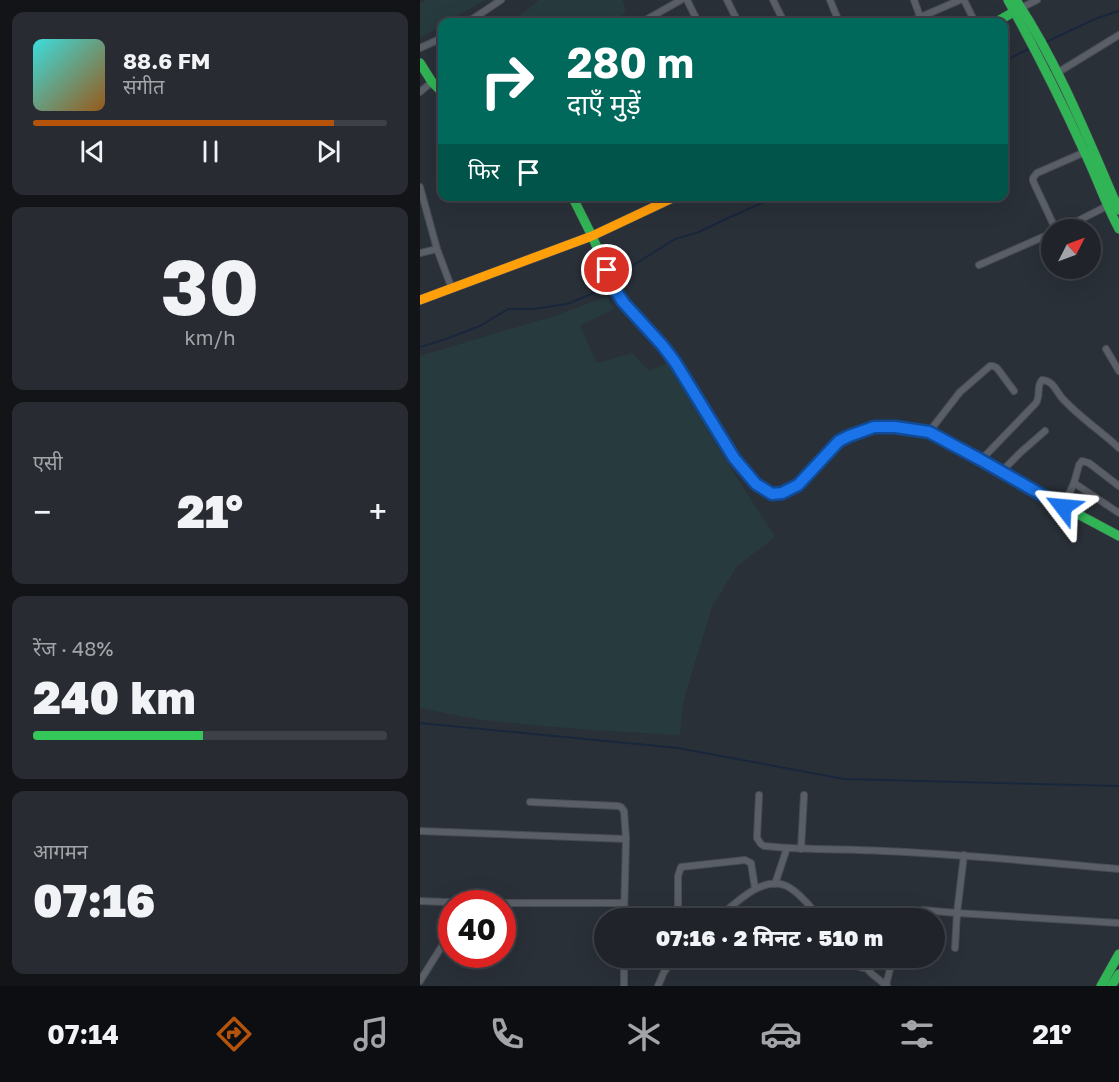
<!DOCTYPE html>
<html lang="hi">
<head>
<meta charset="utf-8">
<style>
  body { margin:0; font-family:"Golos Text","Noto Sans Devanagari",sans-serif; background:#282c32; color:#f1f3f6; height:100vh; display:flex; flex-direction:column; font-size:22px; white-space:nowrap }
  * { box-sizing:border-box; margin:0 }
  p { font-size:20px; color:#a2a4a8 }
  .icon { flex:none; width:33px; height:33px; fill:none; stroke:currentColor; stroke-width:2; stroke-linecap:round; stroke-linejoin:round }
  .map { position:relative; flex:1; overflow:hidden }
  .panel { display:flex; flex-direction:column; gap:12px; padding:12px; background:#121417; width:420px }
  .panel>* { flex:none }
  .banner { position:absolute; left:18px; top:18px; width:570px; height:183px; border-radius:12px; box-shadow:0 6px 24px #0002,0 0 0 2px #3d4147; background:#00695c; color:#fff; overflow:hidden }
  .needle { width:39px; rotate:48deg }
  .buttons { position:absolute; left:621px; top:219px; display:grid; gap:12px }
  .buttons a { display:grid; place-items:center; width:60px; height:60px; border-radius:50%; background:#20242a; box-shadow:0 6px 24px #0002,0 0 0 2px #3d4147; font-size:30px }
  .speed { position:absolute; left:18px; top:890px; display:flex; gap:12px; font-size:30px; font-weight:700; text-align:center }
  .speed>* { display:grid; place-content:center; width:78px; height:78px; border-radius:50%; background:#20242a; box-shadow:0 6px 24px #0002,0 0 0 2px #3d4147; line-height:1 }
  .speed .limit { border:9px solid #d22; background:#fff; color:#111 }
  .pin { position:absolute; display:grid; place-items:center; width:51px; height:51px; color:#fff; margin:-26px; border:3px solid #fff; border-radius:50%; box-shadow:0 2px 6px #0007 }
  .me { position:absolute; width:66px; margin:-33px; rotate:299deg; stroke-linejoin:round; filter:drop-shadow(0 0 4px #0008) }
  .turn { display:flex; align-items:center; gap:21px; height:126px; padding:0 30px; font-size:27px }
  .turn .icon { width:78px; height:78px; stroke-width:2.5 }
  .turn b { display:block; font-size:42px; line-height:51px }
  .then { display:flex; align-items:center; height:57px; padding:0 30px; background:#0003; gap:12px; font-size:22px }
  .big { font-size:45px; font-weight:800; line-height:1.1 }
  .panel .card { flex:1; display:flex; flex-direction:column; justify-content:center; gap:9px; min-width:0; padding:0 21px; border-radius:12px; background:#282c32 }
  .panel .dial { align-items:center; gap:0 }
  .dial b { font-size:78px; line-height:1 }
  .song { display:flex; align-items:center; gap:18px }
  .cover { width:72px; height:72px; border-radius:9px; background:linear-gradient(135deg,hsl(180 70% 55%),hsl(30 70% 35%)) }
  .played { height:6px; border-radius:3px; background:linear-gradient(90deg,#b45309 85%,#3d4147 85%) }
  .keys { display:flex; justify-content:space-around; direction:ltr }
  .heat { display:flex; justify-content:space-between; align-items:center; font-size:33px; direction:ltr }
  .charge { height:9px; border-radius:4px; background:linear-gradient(90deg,#34c759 48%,#3d4147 0) }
  .trip { position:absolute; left:174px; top:908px; width:351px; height:60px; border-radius:30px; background:#20242a; box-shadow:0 6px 24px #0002,0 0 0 2px #3d4147; font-weight:800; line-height:60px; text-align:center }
  .menu { display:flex; height:96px; justify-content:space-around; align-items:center; background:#0d0e11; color:#a2a4a8 }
  .menu .icon { width:42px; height:42px }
  .menu .active { color:#b45309 }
  .menu b { font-size:27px; color:#f1f3f6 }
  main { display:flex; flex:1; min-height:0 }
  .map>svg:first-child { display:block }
  .green { fill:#273a3e }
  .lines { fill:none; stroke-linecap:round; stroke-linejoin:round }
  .stream { stroke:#19273c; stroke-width:2 }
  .street-casing { stroke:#484c55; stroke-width:8 }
  .fast-casing { stroke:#484c55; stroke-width:10 }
  .slow-casing { stroke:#484c55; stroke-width:10 }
  .street { stroke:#5a5e66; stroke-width:6 }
  .fast { stroke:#30b455; stroke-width:9 }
  .slow { stroke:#ff9f0a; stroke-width:9 }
  .route-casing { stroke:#114b97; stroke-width:15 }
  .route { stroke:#1a73e8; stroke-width:10 }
</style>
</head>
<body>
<main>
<section class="panel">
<div class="card">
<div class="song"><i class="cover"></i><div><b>88.6 FM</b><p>संगीत</p></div></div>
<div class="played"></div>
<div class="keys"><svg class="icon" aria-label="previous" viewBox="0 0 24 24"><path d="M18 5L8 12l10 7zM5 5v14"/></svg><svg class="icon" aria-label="pause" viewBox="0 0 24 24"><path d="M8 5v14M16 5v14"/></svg><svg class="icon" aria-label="next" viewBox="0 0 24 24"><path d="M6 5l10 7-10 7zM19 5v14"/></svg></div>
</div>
<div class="card dial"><b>30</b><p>km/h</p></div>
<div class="card"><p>एसी</p>
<div class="heat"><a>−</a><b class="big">21°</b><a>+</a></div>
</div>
<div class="card"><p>रेंज · 48%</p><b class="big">240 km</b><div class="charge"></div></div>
<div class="card"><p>आगमन</p><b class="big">07:16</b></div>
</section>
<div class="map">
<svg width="699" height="986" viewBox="0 0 699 986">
  <rect width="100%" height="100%" fill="#2a3038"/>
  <g class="green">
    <polygon points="6,0 65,0 27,22 22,22 22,25 0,38 0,4"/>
    <polygon points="119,0 202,0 206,12 190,22 92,22"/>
    <polygon points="187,296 194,309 160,326 177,363 212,353 229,371 247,363 300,451 355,537 317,566 292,607 266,692 262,710 260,735 169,730 62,720 0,708 0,356 138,315"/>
  </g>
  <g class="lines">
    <g class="stream">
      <polyline points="624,43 675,19 699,11"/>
      <polyline points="584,61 611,48"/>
      <polyline points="196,283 203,279 212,266 255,239 279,232 308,218 358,196"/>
      <polyline points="0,347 26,339 60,326 88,309 113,309 147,304 191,286"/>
      <polyline points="0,723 258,748 424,779 699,786"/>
    </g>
    <defs>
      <g id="street">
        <polyline points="267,0 278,22"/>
        <polyline points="307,0 318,22"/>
        <polyline points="353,0 364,22"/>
        <polyline points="410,0 419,22"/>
        <polyline points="494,0 502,22"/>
        <polyline points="544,0 555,22"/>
        <polyline points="601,8 617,0"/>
        <polyline points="48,22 81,0"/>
        <polyline points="222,22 261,0"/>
        <polyline points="489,22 540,0"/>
        <polyline points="0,48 22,38"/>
        <polyline points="637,73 699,35"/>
        <polyline points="0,92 12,82"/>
        <polyline points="0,187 17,249 32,289"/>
        <polyline points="636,230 613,181 613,178 617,173 665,152"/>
        <polyline points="640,230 687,206"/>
        <polyline points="0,253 17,249"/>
        <polyline points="559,265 632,233"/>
        <polyline points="686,349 699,371"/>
        <polyline points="509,432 540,392 570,366 573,366 577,368 594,391"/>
        <path d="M561,460l55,-57c5,-8 0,-17 6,-23 12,1 13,10 20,18 17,19 39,33 57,50"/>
        <polyline points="581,472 601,452 625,431"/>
        <polyline points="654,483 699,513"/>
        <polyline points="643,507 654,483 659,465 662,461 669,463 699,486"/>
        <path d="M339,795l-2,43 4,6 3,2c40,4 79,3 119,5 79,3 157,11 236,18"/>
        <polyline points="110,802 198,806 201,807 204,811 206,839 204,918"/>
        <polyline points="0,831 206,839"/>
        <polyline points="381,849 384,795"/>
        <polyline points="544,855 537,913 699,923"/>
        <polyline points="355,884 367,848"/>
        <polyline points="0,901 49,903 204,903"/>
        <polyline points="258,918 258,876 261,867 325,860 331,863 335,888"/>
        <path d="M298,918c18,-15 47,-46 72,-30 12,7 21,20 30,30"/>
        <polyline points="485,918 502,910 537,913 535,948"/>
        <polyline points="204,957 204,986"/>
        <polyline points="410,957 443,968"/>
        <polyline points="436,957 452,974 467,986"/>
        <polyline points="0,981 32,930"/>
        <polyline points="466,985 473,957"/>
        <polyline points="238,986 244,972 255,957"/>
      </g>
      <g id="fast">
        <path d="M588,0c27,49 52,98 75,149 13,26 22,54 36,80"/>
        <path d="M596,0c43,65 72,139 103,210"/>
        <polyline points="576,22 599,9"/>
        <polyline points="0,63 12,82 22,92"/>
        <path d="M152,196l20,40 24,55 7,11 40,44 12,16 48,79 23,33 10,10 16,10c42,-9 47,-47 83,-62"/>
        <polyline points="624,496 699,536"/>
        <polyline points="681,986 699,954"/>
        <polyline points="691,986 699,974"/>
      </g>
      <g id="slow">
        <polyline points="0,300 172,236 257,196"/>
        <polyline points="435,432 451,428 462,427 486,428 509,432 624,496"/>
      </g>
    </defs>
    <use href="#street" class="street-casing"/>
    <use href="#fast" class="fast-casing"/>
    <use href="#slow" class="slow-casing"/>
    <use href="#street" class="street"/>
    <use href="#fast" class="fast"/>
    <use href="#slow" class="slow"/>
  </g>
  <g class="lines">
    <defs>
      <polyline id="route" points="187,270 196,291 203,302 243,346 255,362 314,458 336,484 352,494 362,493 378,485 419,441 429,436 454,427 475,427 509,432 561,460 643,507"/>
    </defs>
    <use href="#route" class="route-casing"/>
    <use href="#route" class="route"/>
  </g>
</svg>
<div class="buttons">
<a><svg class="needle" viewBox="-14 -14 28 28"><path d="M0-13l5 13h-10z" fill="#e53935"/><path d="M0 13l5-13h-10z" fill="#a2a4a8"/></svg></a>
</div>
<div class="speed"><div class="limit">40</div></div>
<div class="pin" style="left:187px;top:270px;background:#d93025"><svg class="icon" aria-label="arrive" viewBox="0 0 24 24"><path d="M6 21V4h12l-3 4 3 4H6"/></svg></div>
<svg class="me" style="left:643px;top:507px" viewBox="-20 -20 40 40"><path d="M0-17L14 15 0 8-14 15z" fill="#1a73e8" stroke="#fff" stroke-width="4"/></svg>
<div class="trip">07:16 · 2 मिनट · 510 m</div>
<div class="banner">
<div class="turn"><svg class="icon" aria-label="right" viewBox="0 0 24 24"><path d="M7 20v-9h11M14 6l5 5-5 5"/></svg><div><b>280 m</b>दाएँ मुड़ें</div></div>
<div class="then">फिर<svg class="icon" aria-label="arrive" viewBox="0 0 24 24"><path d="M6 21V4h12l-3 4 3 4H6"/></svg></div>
</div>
</div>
</main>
<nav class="menu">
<b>07:14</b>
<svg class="icon active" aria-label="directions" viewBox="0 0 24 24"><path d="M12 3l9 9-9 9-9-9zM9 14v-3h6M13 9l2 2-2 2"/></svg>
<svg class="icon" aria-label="music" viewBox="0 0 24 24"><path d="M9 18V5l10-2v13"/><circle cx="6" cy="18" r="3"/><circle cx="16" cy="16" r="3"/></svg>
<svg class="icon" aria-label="phone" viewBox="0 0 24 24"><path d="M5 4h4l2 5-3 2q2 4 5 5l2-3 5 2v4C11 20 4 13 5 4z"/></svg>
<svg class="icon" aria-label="climate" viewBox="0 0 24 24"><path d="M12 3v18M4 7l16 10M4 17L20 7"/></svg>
<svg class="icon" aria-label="car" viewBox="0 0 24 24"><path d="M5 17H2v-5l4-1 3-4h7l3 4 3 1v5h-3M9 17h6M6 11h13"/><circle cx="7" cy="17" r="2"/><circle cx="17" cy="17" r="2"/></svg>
<svg class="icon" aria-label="filters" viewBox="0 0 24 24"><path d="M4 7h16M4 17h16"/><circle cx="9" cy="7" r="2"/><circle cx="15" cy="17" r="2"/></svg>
<b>21°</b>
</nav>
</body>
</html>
